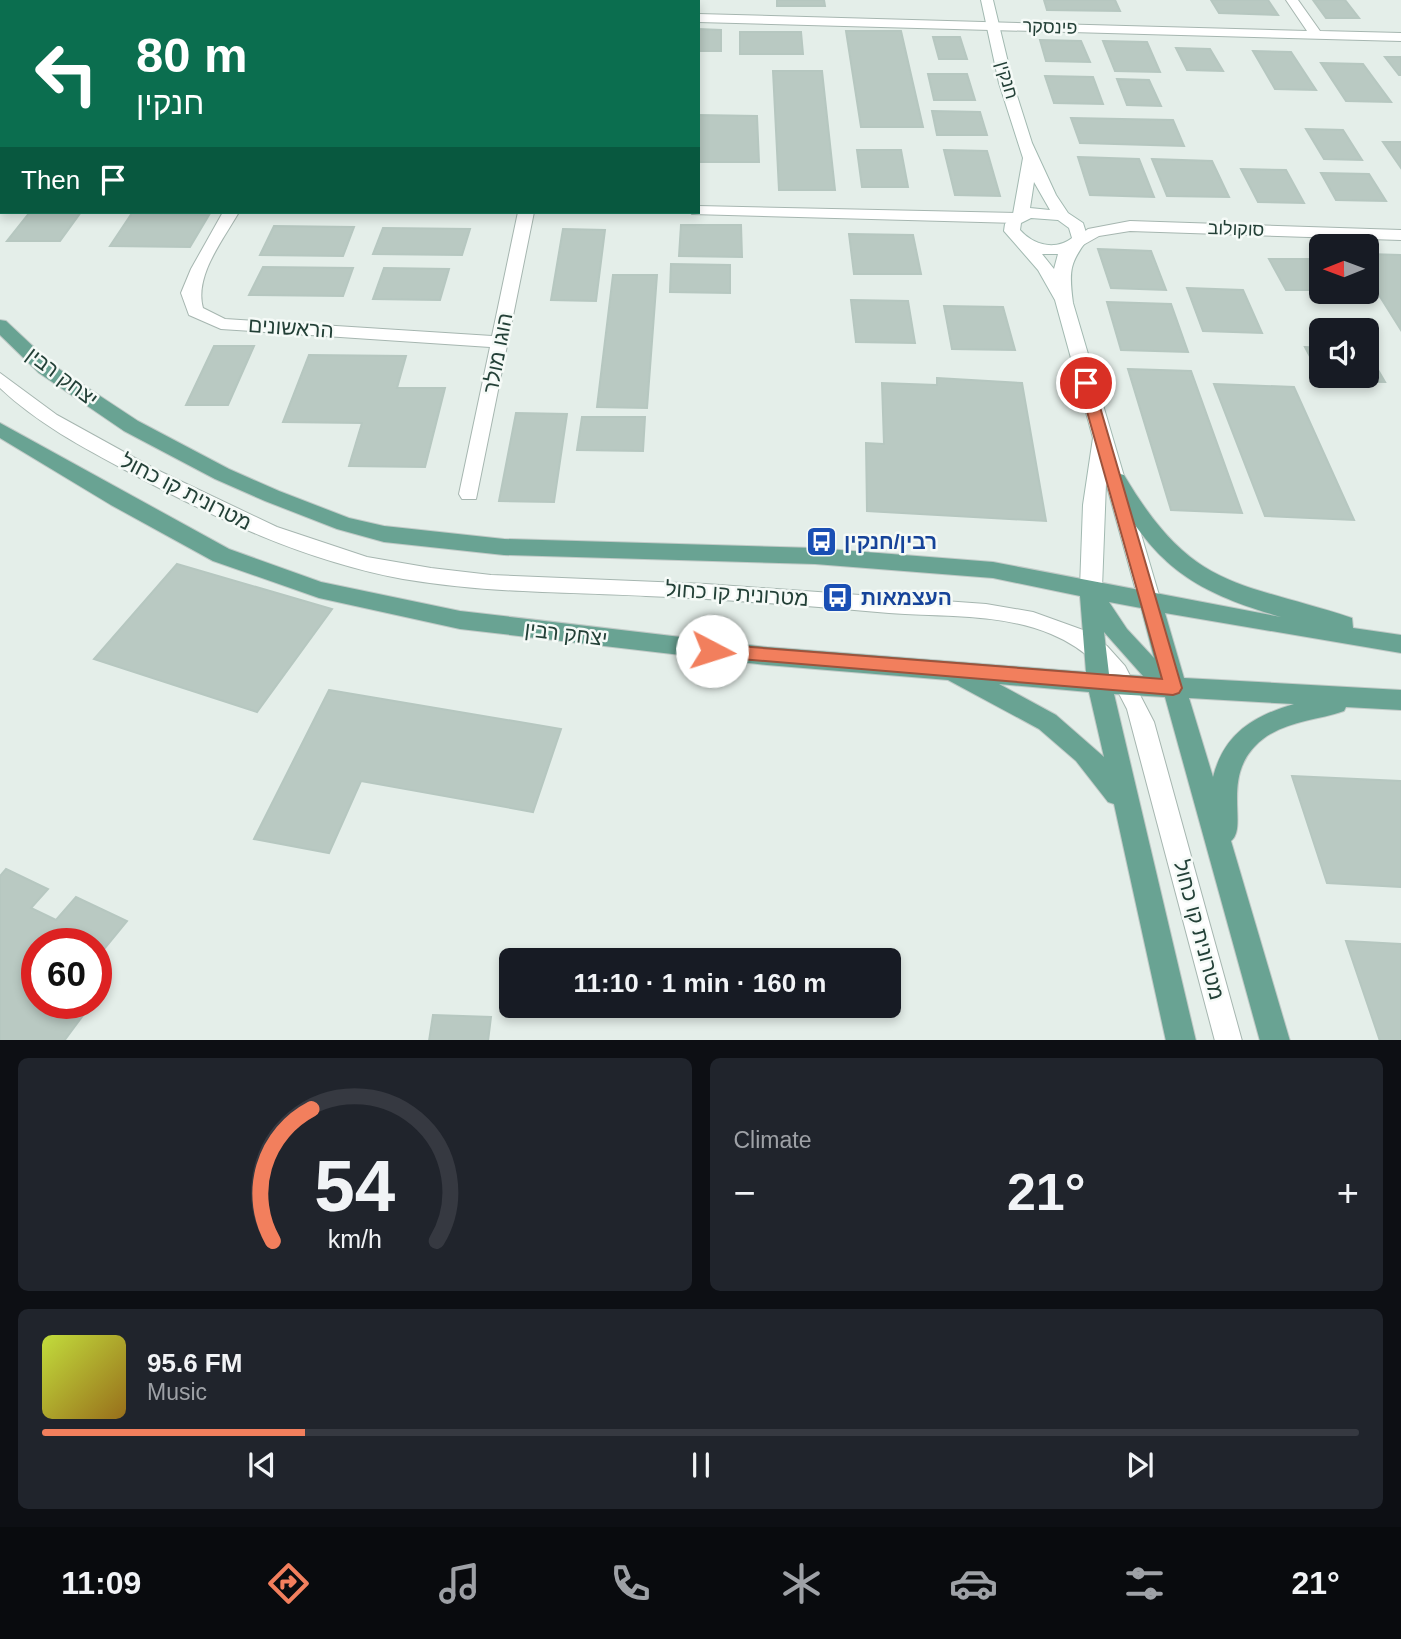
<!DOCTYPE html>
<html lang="en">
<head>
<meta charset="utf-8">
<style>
  body { margin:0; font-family:Helvetica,"Noto Sans Hebrew",sans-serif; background:#20242c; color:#f1f3f6; height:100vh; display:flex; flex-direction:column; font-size:26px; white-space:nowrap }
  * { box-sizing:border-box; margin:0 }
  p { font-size:23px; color:#9ea1a6 }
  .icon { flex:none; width:38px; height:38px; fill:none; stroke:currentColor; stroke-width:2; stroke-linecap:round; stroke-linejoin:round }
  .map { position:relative; height:1040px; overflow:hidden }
  .side { display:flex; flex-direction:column; gap:18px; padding:18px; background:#0d0f14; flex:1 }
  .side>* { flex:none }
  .banner { position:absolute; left:0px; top:0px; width:700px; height:214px; box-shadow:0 4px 10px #0003; background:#0b6e4f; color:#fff; overflow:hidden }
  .needle { width:46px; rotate:269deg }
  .fabs { position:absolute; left:1309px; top:234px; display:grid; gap:14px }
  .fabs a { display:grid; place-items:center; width:70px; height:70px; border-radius:10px; background:#171b24; box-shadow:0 4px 10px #0003; font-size:35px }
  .speed { position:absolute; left:21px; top:928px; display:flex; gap:14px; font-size:35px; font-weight:700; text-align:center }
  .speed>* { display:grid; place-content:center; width:91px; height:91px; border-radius:50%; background:#171b24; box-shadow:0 4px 10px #0003; line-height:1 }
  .speed .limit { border:10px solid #d22; background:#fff; color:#111 }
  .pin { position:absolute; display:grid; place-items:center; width:60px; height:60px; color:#fff; margin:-30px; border:4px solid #fff; border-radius:50%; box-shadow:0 2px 7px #0007 }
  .me { position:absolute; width:77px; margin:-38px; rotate:95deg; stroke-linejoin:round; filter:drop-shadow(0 0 5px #0008) }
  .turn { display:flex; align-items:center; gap:24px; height:147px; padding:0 21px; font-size:32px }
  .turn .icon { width:91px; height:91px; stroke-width:2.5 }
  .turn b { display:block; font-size:49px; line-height:60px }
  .then { display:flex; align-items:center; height:66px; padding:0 21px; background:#0003; gap:14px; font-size:26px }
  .big { font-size:52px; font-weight:700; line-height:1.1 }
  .side .tile { flex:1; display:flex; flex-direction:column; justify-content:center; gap:10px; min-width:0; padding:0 24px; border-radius:10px; background:#20242c }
  .side .dial { align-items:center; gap:0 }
  .dial svg { height:182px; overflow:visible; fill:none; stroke:#363941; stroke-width:7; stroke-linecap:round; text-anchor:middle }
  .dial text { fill:#f1f3f6; stroke:none }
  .song { display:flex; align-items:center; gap:21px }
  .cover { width:84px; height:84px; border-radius:10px; background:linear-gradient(135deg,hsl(70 70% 55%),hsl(40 70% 35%)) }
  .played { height:7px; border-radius:4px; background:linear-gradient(90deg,#f27f5d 20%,#363941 20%) }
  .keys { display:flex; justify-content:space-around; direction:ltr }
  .heat { display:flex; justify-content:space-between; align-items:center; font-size:38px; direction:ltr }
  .side .tiles { flex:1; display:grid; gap:18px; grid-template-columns:1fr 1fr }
  .tile:last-child { grid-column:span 2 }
  .trip { position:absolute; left:499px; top:948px; width:402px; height:70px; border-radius:10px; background:#171b24; box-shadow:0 4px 10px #0003; font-weight:700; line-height:70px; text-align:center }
  .tabs { display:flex; height:112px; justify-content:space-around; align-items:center; background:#090b0e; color:#9ea1a6 }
  .tabs .icon { width:49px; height:49px }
  .tabs .current { color:#f27f5d }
  .tabs b { font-size:32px; color:#f1f3f6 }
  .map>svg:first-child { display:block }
  .building { fill:#b9c9c2; stroke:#b6c7c0; stroke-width:2 }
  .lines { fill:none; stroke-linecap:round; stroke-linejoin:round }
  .lane-casing { stroke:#a6b6b0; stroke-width:2 }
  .street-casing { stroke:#a6b6b0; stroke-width:2 }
  .secondary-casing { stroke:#a2b9b1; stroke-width:2 }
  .primary-casing { stroke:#c1cac7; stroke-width:2 }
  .lane { fill:#fff; fill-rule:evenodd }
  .street { fill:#fff; fill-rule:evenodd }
  .secondary { fill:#fff; fill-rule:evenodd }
  .primary { fill:#69a393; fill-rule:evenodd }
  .route { fill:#f27f5d; stroke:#9d533c; stroke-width:2 }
  .labels { text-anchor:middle; stroke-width:5; stroke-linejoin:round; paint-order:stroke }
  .far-street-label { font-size:18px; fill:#234037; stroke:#f5faf7 }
  .street-label { font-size:21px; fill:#234037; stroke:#f5faf7 }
  .transit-label { font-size:21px; font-weight:bold; fill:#164399; stroke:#f5faf7; text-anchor:start }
</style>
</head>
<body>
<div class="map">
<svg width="1401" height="1041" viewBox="0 0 1401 1041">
  <rect width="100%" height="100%" fill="#e4eee9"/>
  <g class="building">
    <polygon points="777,0 824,0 825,6 777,6"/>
    <polygon points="1044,0 1115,0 1120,11 1047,10"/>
    <polygon points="1211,0 1268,0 1278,15 1219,13"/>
    <polygon points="1313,0 1345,0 1359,18 1326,18"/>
    <polygon points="698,29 721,30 721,51 698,51"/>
    <polygon points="846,31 901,31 923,127 861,127"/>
    <polygon points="740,32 801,32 803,54 740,54"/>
    <polygon points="933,37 960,37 967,59 939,59"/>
    <polygon points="1040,40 1081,41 1090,62 1046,61"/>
    <polygon points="1103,41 1147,42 1160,72 1115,71"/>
    <polygon points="1176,48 1210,49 1223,71 1187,70"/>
    <polygon points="1253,51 1291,52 1316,90 1275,89"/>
    <polygon points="1385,57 1401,57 1401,75 1399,75"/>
    <polygon points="1321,63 1363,64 1391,102 1346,101"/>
    <polygon points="773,71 822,71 835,190 779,190"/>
    <polygon points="928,74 967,74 975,100 934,100"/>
    <polygon points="1045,76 1093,77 1103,104 1054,103"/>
    <polygon points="1117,79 1149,80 1161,106 1127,105"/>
    <polygon points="932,111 980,112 987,135 937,135"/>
    <polygon points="698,115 757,116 759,162 698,162"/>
    <polygon points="1071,118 1173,120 1184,146 1080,143"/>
    <polygon points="1306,129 1343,130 1362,160 1324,159"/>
    <polygon points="1383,142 1401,142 1401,168"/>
    <polygon points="857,150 901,150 908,187 862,187"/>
    <polygon points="944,150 987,151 1000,196 955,195"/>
    <polygon points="1078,157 1139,159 1154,197 1090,195"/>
    <polygon points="1152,159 1212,161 1229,197 1167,196"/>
    <polygon points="1241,169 1286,170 1304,203 1258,202"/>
    <polygon points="1321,173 1369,174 1386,201 1336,200"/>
    <polygon points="30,212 81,212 60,241 7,241"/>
    <polygon points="132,213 209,215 190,247 110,246"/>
    <polygon points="681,225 741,225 742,257 679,256"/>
    <polygon points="274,226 354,227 343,256 260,255"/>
    <polygon points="383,228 470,229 462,255 373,254"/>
    <polygon points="563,229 605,230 596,301 551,300"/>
    <polygon points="849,234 913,235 921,274 854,274"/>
    <polygon points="1098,249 1151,251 1166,290 1111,288"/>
    <polygon points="1367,254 1401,255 1401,330 1367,276"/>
    <polygon points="1269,259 1313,259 1321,273 1321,290 1286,290"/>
    <polygon points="671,264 730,265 730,293 670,292"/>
    <polygon points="263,267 353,268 343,296 249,295"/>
    <polygon points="384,268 449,269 440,300 373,299"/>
    <polygon points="613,275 657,275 647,408 597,407"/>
    <polygon points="1187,288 1243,290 1262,333 1203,331"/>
    <polygon points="851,300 908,301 915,343 856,342"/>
    <polygon points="1107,302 1171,304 1188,352 1121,350"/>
    <polygon points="944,306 1003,307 1015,350 952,349"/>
    <polygon points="214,346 254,346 228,405 186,405"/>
    <polygon points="1305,347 1321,348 1321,376 1367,376 1367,351 1385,382 1323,381"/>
    <polygon points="309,355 406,356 397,388 445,388 425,467 349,466 362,423 283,422"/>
    <polygon points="1128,369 1191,371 1242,513 1171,510"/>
    <polygon points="937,378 1022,383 1046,521 867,511 866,443 884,444 882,383 937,385"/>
    <polygon points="1214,384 1294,387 1354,520 1265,516"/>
    <polygon points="516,413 567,414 554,502 499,501"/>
    <polygon points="582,417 645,417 643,451 577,450"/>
    <polygon points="177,564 332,609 257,712 94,659"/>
    <polygon points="329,690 561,729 533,812 361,781 329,853 254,839"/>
    <polygon points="1292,776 1401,781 1401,887 1327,883"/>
    <polygon points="6,869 48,889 31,908 56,920 76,897 127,921 96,959 96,943 37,943 37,1003 63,1003 84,1014 64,1041 0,1041 0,876"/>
    <polygon points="1346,941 1401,944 1401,1041 1380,1041"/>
    <polygon points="433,1015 491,1017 488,1041 429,1041"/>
  </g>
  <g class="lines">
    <defs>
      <g id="lane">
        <polygon points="459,0 471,0 458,2"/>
        <path d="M0,373l57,42 96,53 124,59 90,30 64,11 60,7 215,9 280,20 47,8 50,18 24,16 18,20 29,56 88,319h-27l-88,-332c-17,-36 -40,-60 -76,-75 -50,-21 -109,-17 -162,-21 -81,-7 -162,-14 -243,-17 -81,-4 -162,-3 -243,-17 -98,-18 -189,-61 -276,-108 -45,-24 -90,-48 -127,-83z"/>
      </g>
      <g id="street">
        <polygon points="568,0 580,0 567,2"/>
        <polygon points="1286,0 1298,0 1320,31 1401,33 1401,41 698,22 698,14 1307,31"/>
        <polygon points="698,206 1017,213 1025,218 1017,223 692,214 691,212 698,212"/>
        <path d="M223,212h16c-16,28 -45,64 -36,96l22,11 267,17 26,-124h16l-58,287h-14l-3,-5 31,-147 -269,-18 -32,-14 -8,-22 10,-24z"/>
        <polygon points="1130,221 1401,230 1401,240 1130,231 1099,236 1076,249 1068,244 1088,229"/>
      </g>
      <path id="secondary" d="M981,0h12l20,83 19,60 24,52 12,18 15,10 5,16c-19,24 -19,33 -15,64l88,299 -3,6 -8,3 -8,-3 -3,-6 -33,-119 -4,105 -3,6 -8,2 -8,-2 -3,-6 3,-83 10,-67 -38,-138 -17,-30 -34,-39 1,-7 8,-10 10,-56 -24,-75zM1034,182l16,28 -20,-2zM1031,218l27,2 11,8 3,10c-17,13 -39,7 -52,-8l1,-7zM1042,254h16l-4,15z"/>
      <path id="primary" d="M0,320l6,1 47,44 85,56 91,48 50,22 70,27 35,8 120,13 311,9 178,14 288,55c-93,-27 -127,-53 -174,-137l10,-7 7,2c69,116 112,105 228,143l1,10 48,7v18l-236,-40 19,65 217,12v20l-55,-3 -2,4c-26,9 -54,10 -77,25 -51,35 -17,90 -36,105l59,200h-30l-95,-344 -51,-3 82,347h-30l-52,-237 -6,-2 -32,-41 -37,-32 -91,-49 -181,-15 -307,-36 -141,-31 -106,-37 -102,-56 -111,-67v-15l229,126 92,33 139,29 307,36 319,25 -6,-76 -87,-18 -178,-14 -311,-9 -120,-13 -47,-13 -72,-28 -50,-22 -91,-48 -85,-58 -39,-38zM1109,602l32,6 13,50 -27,-29zM1104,632l39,44 -34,-2zM999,684l90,8 15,65 -48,-42zM1189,698l105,6c-41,12 -70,30 -81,73z"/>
    </defs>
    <use href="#lane" class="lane-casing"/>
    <use href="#street" class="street-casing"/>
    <use href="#secondary" class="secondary-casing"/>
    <use href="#primary" class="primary-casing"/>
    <use href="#lane" class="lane"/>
    <use href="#street" class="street"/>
    <use href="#secondary" class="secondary"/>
    <use href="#primary" class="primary"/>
  </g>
  <polygon class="route" points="1086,378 1093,383 1182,688 1179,693 1173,695 705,656 703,651 705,646 712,644 1162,679 1079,383"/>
  <defs>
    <symbol id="bus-square" viewBox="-11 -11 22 22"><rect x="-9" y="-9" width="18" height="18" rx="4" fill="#1a4fb4" stroke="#f5faf7"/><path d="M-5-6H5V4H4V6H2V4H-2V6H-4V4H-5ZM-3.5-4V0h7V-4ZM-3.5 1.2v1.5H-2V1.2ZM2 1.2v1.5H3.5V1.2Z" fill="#fff"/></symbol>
  </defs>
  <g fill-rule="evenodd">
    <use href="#bus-square" x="804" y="524" width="35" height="35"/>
    <use href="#bus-square" x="820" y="580" width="35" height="35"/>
  </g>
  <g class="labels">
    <g class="far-street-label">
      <text transform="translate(1050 27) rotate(2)" y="6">פינסקר</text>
      <text transform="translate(1007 80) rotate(74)" y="6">חנקין</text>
      <text transform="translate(1236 229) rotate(2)" y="6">סוקולוב</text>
    </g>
    <g class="street-label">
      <text transform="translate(291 328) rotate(4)" y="7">הראשונים</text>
      <text transform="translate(498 353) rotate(-79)" y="7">הוגו מולר</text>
      <text transform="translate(62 377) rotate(37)" y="7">יצחק רבין</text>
      <text transform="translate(186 492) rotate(27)" y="7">מטרונית קו כחול</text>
      <text transform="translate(737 594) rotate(4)" y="7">מטרונית קו כחול</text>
      <text transform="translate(566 634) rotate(7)" y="7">יצחק רבין</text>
      <text transform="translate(1199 930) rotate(75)" y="7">מטרונית קו כחול</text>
    </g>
    <g class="transit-label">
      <text x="844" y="549">רבין/חנקין</text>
      <text x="861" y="605">העצמאות</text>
    </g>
  </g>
</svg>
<div class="fabs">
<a><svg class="needle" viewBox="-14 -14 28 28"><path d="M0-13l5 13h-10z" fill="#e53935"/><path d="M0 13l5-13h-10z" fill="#9ea1a6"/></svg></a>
<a><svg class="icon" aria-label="sound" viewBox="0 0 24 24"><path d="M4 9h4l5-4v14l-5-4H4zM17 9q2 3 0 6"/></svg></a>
</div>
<div class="speed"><div class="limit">60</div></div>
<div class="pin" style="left:1086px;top:383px;background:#d93025"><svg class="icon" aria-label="arrive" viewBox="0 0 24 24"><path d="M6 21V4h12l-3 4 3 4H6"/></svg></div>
<svg class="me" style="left:712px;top:651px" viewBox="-20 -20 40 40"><circle r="19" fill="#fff"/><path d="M0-13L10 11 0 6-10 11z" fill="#f27f5d"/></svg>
<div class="trip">11:10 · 1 min · 160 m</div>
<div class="banner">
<div class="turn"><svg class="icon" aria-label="left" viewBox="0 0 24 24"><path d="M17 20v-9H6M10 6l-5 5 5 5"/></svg><div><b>80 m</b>חנקין</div></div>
<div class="then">Then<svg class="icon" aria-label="arrive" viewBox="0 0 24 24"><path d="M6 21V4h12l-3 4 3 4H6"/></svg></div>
</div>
</div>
<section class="side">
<div class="tiles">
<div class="tile dial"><svg viewBox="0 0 100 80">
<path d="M14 69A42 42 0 1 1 86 69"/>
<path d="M14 69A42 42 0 0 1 31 11" stroke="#f27f5d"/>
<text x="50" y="56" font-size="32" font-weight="700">54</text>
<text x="50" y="72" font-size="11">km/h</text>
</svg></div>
<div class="tile"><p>Climate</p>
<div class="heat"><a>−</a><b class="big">21°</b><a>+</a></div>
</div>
<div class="tile">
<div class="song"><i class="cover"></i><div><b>95.6 FM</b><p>Music</p></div></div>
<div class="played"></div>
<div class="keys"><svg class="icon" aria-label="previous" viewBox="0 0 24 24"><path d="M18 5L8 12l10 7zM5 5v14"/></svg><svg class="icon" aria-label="pause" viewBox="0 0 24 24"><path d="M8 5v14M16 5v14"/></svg><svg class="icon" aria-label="next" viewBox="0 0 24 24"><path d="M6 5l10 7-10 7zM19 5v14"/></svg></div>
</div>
</div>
</section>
<nav class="tabs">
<b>11:09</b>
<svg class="icon current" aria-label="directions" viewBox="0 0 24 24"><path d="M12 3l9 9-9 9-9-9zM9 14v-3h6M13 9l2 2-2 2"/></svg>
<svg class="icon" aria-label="music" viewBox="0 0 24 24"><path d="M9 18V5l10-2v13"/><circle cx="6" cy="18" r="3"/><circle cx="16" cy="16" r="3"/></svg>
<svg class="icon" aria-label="phone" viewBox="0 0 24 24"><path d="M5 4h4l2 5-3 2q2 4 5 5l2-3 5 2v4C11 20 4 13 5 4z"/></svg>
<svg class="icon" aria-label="climate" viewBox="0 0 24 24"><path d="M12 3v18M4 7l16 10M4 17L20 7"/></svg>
<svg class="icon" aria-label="car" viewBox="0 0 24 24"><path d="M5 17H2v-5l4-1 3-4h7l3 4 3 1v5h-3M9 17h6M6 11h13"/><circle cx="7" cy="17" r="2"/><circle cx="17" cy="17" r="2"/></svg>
<svg class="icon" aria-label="filters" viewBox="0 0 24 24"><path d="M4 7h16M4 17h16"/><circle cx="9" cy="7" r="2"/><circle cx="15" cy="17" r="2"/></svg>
<b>21°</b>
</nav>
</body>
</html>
